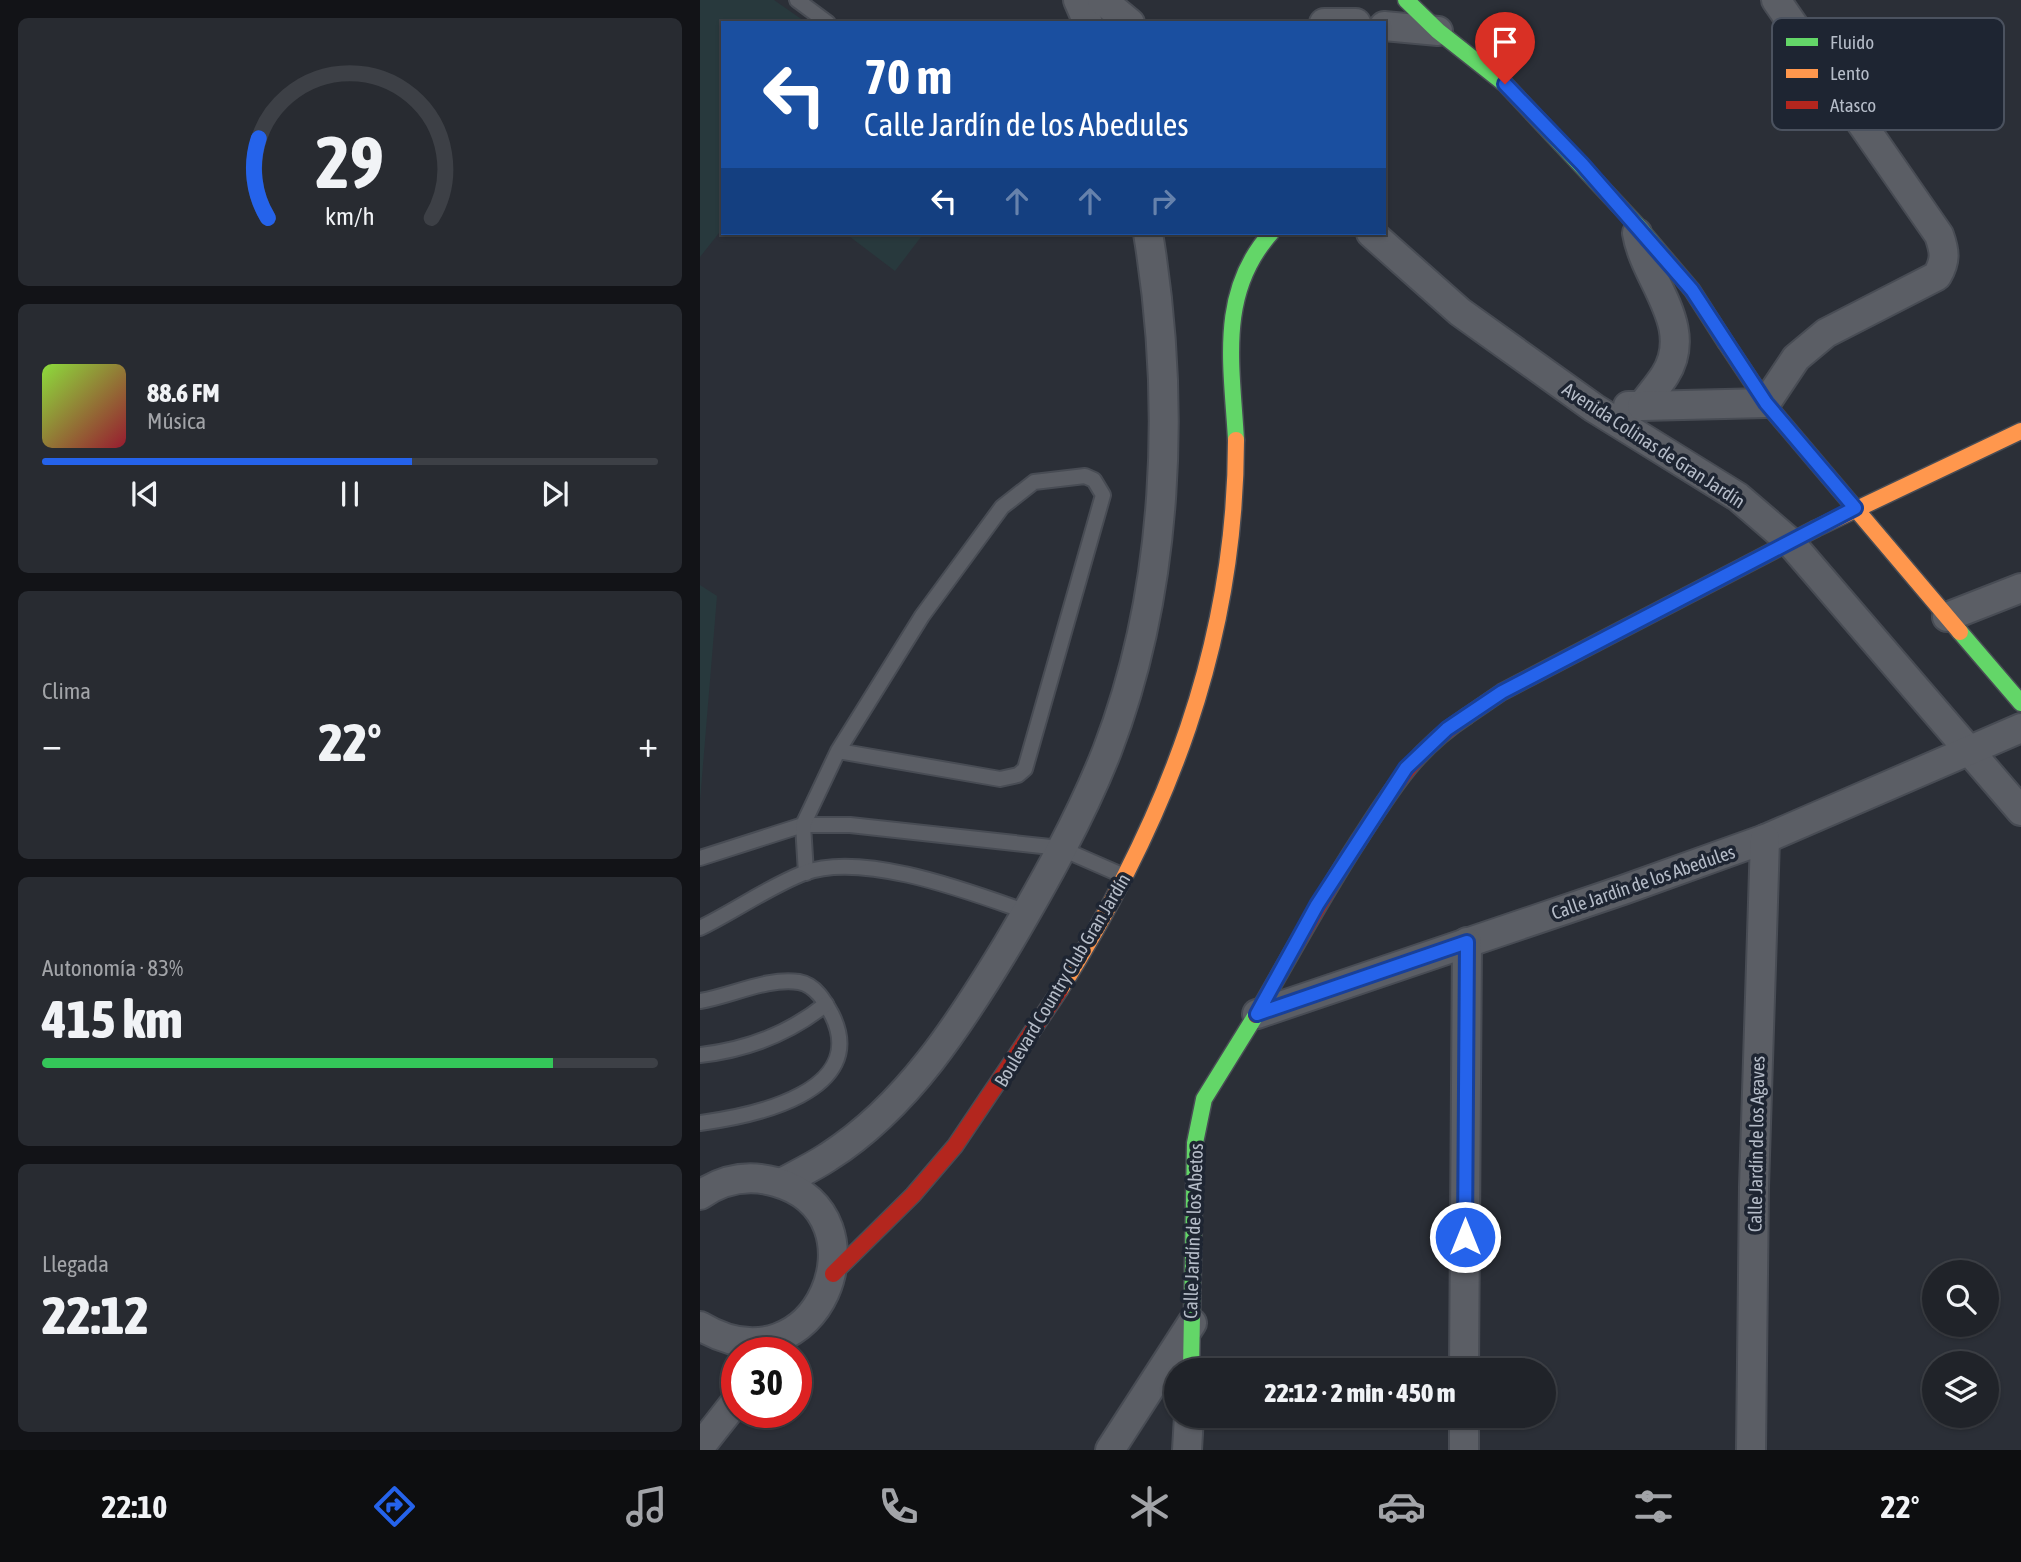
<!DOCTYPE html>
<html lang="es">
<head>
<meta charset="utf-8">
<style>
  body { margin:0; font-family:"Asap Condensed",sans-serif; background:#282b31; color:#f1f3f6; height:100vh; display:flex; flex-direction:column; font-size:26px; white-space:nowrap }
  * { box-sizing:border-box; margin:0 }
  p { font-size:23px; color:#a2a4a8 }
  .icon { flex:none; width:38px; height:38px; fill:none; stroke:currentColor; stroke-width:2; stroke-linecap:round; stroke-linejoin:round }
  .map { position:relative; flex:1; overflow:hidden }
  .panel { display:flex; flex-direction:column; gap:18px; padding:18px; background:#121317; width:700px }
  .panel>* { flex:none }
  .top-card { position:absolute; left:21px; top:21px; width:665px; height:214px; border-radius:0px; box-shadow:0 2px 5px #0004,0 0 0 2px #3d4046; background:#1a4fa0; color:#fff; overflow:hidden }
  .tools { position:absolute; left:1222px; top:1260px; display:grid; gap:14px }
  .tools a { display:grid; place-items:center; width:77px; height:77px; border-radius:50%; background:#202329; box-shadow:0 2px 5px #0004,0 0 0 2px #3d4046; font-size:35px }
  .speed { position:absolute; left:21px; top:1337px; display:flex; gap:14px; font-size:35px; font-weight:700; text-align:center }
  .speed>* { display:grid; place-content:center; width:91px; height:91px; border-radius:50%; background:#202329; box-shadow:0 2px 5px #0004,0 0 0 2px #3d4046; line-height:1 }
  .speed .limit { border:10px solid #d22; background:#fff; color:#111 }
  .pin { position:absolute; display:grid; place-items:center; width:60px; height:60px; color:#fff; margin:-72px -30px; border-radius:50% 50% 50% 0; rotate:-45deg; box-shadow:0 0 7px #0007 }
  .pin .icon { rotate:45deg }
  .me { position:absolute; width:77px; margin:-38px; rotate:0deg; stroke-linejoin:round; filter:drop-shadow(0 0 5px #0008) }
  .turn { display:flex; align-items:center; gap:24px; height:147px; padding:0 28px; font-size:32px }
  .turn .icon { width:91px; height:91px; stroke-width:2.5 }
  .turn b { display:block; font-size:49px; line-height:60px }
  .lanes { display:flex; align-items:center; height:66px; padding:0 28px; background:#0003; justify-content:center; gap:35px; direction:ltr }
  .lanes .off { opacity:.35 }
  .big { font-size:52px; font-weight:800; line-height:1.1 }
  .panel .widget { flex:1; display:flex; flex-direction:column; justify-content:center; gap:10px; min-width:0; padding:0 24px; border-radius:10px; background:#282b31 }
  .panel .dial { align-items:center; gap:0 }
  .dial svg { height:182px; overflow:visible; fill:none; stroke:#3d4046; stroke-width:7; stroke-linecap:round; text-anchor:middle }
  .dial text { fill:#f1f3f6; stroke:none }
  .song { display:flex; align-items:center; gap:21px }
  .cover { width:84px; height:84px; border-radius:10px; background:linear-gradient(135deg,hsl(90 70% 55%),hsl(350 70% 35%)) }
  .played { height:7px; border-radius:4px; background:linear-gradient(90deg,#2563eb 60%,#3d4046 60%) }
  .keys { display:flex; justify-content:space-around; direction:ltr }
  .heat { display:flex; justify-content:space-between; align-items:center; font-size:38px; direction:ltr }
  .charge { height:10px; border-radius:5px; background:linear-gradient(90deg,#34c759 83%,#3d4046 0) }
  .trip { position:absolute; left:464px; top:1358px; width:392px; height:70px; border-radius:35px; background:#202329; box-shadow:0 2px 5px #0004,0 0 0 2px #3d4046; font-weight:800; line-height:70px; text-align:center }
  .tab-bar { display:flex; height:112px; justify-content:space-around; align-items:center; background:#0d0e10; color:#a2a4a8 }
  .tab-bar .icon { width:49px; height:49px }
  .tab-bar .selected { color:#2563eb }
  .tab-bar b { font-size:32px; color:#f1f3f6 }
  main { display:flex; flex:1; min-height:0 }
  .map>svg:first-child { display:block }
  .green { fill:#28393d }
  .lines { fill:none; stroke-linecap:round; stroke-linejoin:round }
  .lane-casing { stroke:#484c54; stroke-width:18 }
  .street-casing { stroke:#484c54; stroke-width:32 }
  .fast-casing { stroke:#484c54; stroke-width:19 }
  .slow-casing { stroke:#484c54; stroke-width:19 }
  .jam-casing { stroke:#484c54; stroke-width:19 }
  .lane { stroke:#5b5e65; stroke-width:14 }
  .street { stroke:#5b5e65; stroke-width:28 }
  .fast { stroke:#63d668; stroke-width:16 }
  .slow { stroke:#ff974d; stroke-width:16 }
  .jam { stroke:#b3261e; stroke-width:16 }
  .route-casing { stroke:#184099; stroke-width:18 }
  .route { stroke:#2563eb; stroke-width:12 }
  .labels { text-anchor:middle; stroke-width:7; stroke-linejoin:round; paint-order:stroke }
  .street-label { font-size:19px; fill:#b5bcc8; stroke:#1e2532 }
  .key { fill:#1e2532; stroke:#4b525f; stroke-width:2 }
  .key-label { font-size:19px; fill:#b5bcc8 }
</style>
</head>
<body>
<main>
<section class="panel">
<div class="widget dial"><svg viewBox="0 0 100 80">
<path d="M14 69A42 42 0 1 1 86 69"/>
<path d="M14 69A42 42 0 0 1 10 34" stroke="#2563eb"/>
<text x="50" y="56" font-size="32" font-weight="700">29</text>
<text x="50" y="72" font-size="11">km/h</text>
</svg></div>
<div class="widget">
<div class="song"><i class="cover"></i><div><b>88.6 FM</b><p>Música</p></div></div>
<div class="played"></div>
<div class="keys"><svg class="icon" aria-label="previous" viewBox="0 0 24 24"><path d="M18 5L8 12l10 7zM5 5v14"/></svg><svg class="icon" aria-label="pause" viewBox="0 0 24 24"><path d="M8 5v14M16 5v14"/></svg><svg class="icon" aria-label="next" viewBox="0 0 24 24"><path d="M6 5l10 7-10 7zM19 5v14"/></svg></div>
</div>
<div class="widget"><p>Clima</p>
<div class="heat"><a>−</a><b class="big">22°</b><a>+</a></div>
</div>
<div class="widget"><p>Autonomía · 83%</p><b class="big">415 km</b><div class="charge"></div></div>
<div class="widget"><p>Llegada</p><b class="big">22:12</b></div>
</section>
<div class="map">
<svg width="1321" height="1450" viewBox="0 0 1321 1450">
  <rect width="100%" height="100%" fill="#2b2f37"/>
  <g class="green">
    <polygon points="0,0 74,0 107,23 23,23 23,228 0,257"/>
    <polygon points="145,233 224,233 195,271"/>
    <polygon points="0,585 17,596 0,801"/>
  </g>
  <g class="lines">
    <defs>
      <g id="lane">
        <polyline points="97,0 128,23"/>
        <polyline points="0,858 103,825 150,825 360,848 424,876"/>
        <polyline points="106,873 103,825 138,751 222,616 302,507 334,482 385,476 394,480 403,495 325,769 318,775 300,779 138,751"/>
        <path d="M0,928c35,-17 68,-41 104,-55 59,-22 166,19 223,39"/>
        <path d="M0,1001c31,-5 68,-24 99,-19 17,3 26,20 33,33 38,77 -79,101 -132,108"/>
        <path d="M0,1055c46,-5 90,-22 126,-51"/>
      </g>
      <g id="street">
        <polyline points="378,0 388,23"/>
        <polyline points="402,0 430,23"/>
        <polyline points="624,23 656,23"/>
        <polyline points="684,26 738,31"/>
        <polyline points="671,233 760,312 894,408 1038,497 1089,541 1321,811"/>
        <path d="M928,406h14c7,-10 16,-20 23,-31 31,-49 -20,-94 -28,-142"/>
        <path d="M942,406l124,-3 30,-45 30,-25 111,-57c9,-16 8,-24 2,-41l-163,-235"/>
        <polyline points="1247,617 1321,588"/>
        <polyline points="557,1014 923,890 1065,839 1321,728"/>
        <path d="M81,1183c15,-8 32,-16 47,-26 79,-50 133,-135 180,-213 36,-61 73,-127 99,-193 62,-161 69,-349 41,-518"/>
        <path d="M0,1195c23,-16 48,-21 76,-13 113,32 42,215 -76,144"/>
        <polyline points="764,1370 767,942"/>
        <polyline points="0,1447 37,1400"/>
        <polyline points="410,1450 492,1323"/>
        <polyline points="487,1450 489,1416"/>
        <polyline points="764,1450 764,1416"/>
        <polyline points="1051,1450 1054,1187 1065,839"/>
      </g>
      <g id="fast">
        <polyline points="706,0 738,31 805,84 936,224 992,290 1026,343"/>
        <path d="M536,440c-4,-74 -19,-147 35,-207"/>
        <polyline points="1260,632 1321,703"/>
        <polyline points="767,716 802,692 1115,529"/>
        <polyline points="491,1370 495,1143 504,1099 556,1015"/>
      </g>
      <g id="slow">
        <polyline points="1026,343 1066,403 1260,632"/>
        <polyline points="1115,529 1321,431"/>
        <path d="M360,990c107,-171 176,-346 176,-550"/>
      </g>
      <g id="jam">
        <path d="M556,1015c34,-59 66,-118 103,-175 33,-51 56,-90 108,-124"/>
        <polyline points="133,1274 213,1195 255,1146 360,990"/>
      </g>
    </defs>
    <use href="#lane" class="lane-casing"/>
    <use href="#street" class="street-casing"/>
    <use href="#fast" class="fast-casing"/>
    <use href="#slow" class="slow-casing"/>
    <use href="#jam" class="jam-casing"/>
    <use href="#lane" class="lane"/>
    <use href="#street" class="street"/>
    <use href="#fast" class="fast"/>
    <use href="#slow" class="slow"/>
    <use href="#jam" class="jam"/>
  </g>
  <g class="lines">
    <defs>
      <polyline id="route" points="765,1237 767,942 557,1014 617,905 706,768 747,729 802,692 1155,508 1066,403 992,290 882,164 805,84"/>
    </defs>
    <use href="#route" class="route-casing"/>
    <use href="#route" class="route"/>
  </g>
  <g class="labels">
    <g class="street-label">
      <text transform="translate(954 445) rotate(33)" y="7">Avenida Colinas de Gran Jardín</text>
      <text transform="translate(943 882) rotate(-19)" y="7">Calle Jardín de los Abedules</text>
      <text transform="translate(362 980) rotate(-59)" y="7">Boulevard Country Club Gran Jardín</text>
      <text transform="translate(1056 1144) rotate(-89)" y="7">Calle Jardín de los Agaves</text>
      <text transform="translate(493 1231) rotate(-88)" y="7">Calle Jardín de los Abetos</text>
    </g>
  </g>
  <rect x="1072" y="18" width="232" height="112" rx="10" class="key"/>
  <rect x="1086" y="38" width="32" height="8" fill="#63d668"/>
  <rect x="1086" y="69" width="32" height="9" fill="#ff974d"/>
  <rect x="1086" y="101" width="32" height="8" fill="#b3261e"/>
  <g class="key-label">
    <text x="1130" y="49">Fluido</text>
    <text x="1130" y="80">Lento</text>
    <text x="1130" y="112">Atasco</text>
  </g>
</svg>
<div class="tools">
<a><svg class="icon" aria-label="search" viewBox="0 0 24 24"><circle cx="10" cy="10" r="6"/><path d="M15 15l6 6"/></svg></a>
<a><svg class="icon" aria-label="layers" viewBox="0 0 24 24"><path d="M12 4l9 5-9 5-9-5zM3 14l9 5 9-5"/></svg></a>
</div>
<div class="speed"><div class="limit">30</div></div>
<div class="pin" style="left:805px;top:84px;background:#d93025"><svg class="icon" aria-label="arrive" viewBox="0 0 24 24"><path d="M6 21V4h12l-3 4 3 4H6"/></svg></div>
<svg class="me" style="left:765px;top:1237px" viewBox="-20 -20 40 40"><circle r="17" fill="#2563eb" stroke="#fff" stroke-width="3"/><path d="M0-11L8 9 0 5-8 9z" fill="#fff"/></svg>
<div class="trip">22:12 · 2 min · 450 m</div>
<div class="top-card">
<div class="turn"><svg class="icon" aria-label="left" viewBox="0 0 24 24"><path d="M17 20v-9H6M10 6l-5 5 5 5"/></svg><div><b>70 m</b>Calle Jardín de los Abedules</div></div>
<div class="lanes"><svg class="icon" aria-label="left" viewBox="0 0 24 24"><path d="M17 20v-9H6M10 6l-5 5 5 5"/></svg><svg class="icon off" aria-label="ahead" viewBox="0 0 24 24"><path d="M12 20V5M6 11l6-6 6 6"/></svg><svg class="icon off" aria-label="ahead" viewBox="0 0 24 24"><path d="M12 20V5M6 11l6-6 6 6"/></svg><svg class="icon off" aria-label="right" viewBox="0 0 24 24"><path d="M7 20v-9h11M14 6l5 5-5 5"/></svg></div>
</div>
</div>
</main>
<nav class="tab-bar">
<b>22:10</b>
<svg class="icon selected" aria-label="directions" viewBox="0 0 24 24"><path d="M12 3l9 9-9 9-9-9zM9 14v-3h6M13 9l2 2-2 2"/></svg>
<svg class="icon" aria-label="music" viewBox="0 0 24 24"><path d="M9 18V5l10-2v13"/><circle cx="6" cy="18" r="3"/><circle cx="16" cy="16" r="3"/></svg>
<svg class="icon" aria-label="phone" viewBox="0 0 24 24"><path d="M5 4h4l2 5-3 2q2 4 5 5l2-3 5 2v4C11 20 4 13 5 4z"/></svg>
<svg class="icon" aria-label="climate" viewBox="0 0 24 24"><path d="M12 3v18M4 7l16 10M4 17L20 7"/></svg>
<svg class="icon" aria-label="car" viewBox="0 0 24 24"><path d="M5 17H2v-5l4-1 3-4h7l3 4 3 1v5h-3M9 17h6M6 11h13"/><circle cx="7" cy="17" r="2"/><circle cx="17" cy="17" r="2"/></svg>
<svg class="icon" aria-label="filters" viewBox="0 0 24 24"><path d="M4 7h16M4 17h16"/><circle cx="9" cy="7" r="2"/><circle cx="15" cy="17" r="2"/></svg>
<b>22°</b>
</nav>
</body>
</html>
